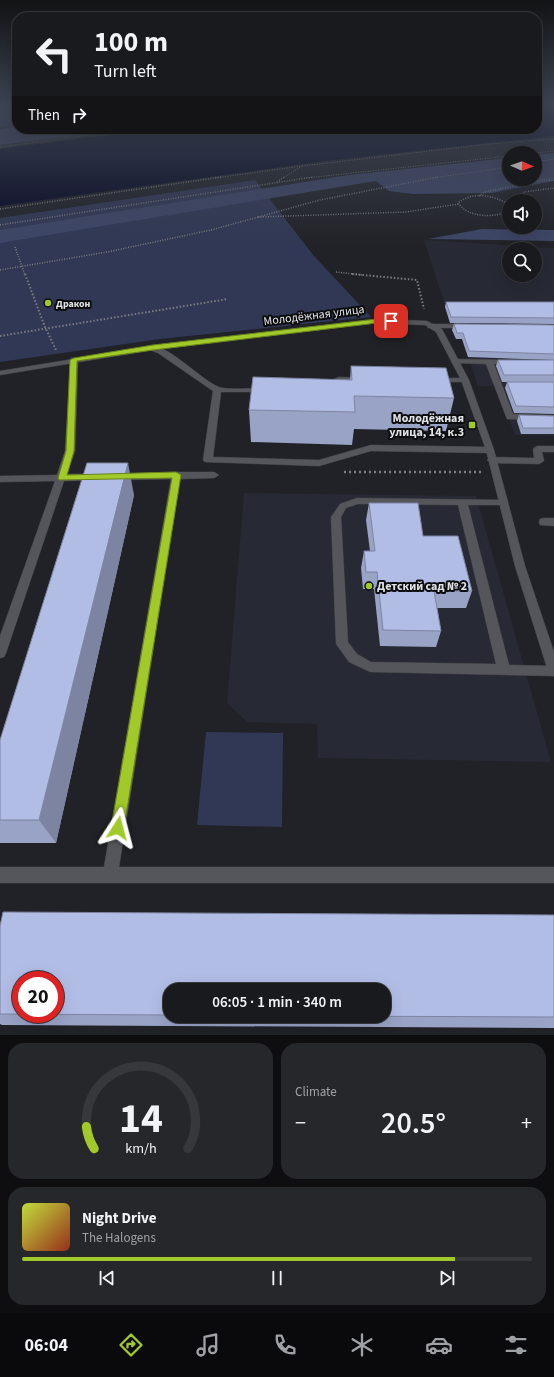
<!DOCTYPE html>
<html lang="en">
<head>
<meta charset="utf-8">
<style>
  body { margin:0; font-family:"Source Sans 3",sans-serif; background:#26272a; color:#f1f3f6; height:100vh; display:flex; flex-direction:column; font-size:15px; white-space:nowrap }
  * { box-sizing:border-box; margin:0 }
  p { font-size:13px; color:#9fa1a4 }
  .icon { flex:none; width:22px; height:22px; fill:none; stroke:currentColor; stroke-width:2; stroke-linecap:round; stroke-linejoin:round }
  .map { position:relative; height:1035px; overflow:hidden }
  .panel { display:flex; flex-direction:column; gap:8px; padding:8px; background:#0e0e10; flex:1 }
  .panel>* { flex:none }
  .hud { position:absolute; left:12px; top:12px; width:530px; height:122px; border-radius:16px; box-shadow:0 4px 16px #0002,0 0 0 1px #37383b; background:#191a1d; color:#f1f3f6; overflow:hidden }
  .needle { width:26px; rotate:92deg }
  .tools { position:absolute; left:502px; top:146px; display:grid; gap:8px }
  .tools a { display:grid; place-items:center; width:40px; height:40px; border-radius:50%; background:#191a1d; box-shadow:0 4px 16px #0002,0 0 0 1px #37383b; font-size:20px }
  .speed { position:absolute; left:12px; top:971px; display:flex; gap:8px; font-size:20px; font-weight:700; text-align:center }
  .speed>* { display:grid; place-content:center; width:52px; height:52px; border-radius:50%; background:#191a1d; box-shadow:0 4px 16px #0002,0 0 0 1px #37383b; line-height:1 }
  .speed .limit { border:6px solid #d22; background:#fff; color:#111 }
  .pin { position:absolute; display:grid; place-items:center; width:34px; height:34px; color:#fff; margin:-17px; border-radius:8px; box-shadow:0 2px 6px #0006 }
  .me { position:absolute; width:44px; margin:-22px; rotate:9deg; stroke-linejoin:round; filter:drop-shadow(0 0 3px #0008) }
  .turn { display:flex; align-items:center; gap:14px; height:84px; padding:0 16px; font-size:18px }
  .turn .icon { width:52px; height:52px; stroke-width:2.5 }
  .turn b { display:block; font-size:28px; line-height:34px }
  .then { display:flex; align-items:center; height:38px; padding:0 16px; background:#0003; gap:8px; font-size:15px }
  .big { font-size:30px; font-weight:600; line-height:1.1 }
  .panel .widget { flex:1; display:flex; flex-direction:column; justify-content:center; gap:6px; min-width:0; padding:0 14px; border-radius:16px; background:#26272a }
  .panel .dial { align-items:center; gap:0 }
  .dial svg { height:104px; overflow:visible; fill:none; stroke:#37383b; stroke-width:7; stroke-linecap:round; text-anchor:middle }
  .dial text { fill:#f1f3f6; stroke:none }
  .song { display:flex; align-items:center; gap:12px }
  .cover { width:48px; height:48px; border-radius:6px; background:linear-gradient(135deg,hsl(70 70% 55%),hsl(10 70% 35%)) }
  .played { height:4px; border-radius:2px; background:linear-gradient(90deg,#a1c929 85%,#37383b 85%) }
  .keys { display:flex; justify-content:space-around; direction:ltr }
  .heat { display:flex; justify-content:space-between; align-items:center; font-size:22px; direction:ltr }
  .panel .tiles { flex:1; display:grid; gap:8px; grid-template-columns:1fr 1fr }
  .widget:last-child { grid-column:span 2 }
  .trip { position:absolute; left:163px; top:983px; width:228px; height:40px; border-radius:16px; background:#191a1d; box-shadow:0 4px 16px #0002,0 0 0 1px #37383b; font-weight:600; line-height:40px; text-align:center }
  .tabs { display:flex; height:64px; justify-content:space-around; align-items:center; background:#0a0a0c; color:#9fa1a4 }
  .tabs .icon { width:28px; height:28px }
  .tabs .selected { color:#a1c929 }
  .tabs b { font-size:18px; color:#f1f3f6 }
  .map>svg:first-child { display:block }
  .built { fill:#272a34; fill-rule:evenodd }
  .green { fill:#313855 }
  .forest { fill:#3e4668 }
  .water { fill:#050622 }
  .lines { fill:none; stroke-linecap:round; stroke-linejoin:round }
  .lane-casing { stroke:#3e3f43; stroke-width:1 }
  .street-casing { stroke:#3e3f43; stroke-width:1 }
  .path-far3 { stroke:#7c7d81; stroke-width:1; stroke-dasharray:1 1.5; stroke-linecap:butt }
  .path-far2 { stroke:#7c7d81; stroke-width:1.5; stroke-dasharray:1 1.5; stroke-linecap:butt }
  .path-far1 { stroke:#7c7d81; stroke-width:2; stroke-dasharray:1.5 2; stroke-linecap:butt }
  .path { stroke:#7c7d81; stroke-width:2.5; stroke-dasharray:2 3; stroke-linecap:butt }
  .lane { fill:#55565c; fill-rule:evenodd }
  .street { fill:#55565c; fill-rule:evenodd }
  .wall { fill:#99a3c6; fill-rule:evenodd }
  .shaded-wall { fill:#7d84a1 }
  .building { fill:#b2bde6; stroke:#7d84a1; fill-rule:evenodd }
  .route { fill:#a1c929; stroke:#69831b }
  .poi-dot { fill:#a1c929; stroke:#0b0c0e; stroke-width:1.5 }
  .labels { text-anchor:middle; stroke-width:4; stroke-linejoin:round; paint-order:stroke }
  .far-poi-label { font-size:10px; font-weight:bold; fill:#e1e2e5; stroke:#0b0c0e; text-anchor:start }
  .street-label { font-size:12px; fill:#e1e2e5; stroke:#0b0c0e }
  .poi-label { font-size:12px; font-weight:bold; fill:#e1e2e5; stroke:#0b0c0e; text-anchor:end }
</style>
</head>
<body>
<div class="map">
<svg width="554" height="1035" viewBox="0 0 554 1035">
  <rect width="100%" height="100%" fill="#212227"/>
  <g class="built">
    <path d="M424,240l130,8v188l-39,-1 -18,-49h-19l-16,-47h-6zM509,249h26v26h-26z"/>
    <polygon points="244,493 476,496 551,762 318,758 317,724 247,722 227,703"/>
  </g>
  <g class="green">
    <polygon points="0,104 17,104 17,125 0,127"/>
    <polygon points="255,180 314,256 371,317 160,339 0,362 0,218"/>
    <polygon points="206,732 283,733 282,827 197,825"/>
  </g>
  <g class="forest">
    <polygon points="17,127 17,129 129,129 0,145 0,129"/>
    <polygon points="554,153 554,181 491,193 413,194 389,191 376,181 0,243 0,230 349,175 509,158 509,179 535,179 535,155"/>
    <polygon points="482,229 554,230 554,241 428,239"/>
  </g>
  <polygon class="water" points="537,104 554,104 554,136 324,161 0,206 0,149 157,129 537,129"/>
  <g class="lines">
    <defs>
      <g id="lane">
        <polygon points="428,324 465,324 469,326 465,328 428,328"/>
        <path d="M150,346c17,-3 52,35 69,41 6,3 37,1 46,1l4,2 -4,2h-44l-8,65 106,3 52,-15 119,2 4,3 -4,3 -119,-2 -52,15 -114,-4 -2,-2 10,-69 -55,-38 -8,-3z"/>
        <polygon points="71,358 74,358 78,360 75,451 67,474 96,474 101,477 96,480 64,481 6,653 4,657 0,658 0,636 55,481 0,482 0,476 57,475 65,451"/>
        <polygon points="452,359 514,360 515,362 511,364 494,364 513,414 554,415 554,421 507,419 486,364 455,363 452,363"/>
        <polygon points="339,377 363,378 367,380 363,382 340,381 332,384 328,382"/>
        <polygon points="432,378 465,378 469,380 465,382 432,382"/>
        <polygon points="537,446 554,446 554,452 542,452 544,461 539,464 492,463 487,460 492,457 534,458 533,449"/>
        <polygon points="176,472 214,472 219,475 214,478 180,479 119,867 554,867 554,883 0,883 0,867 104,867 171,479 118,480 113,477 118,474"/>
        <path d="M357,498l149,2 2,2 -2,2 -3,1h-35l41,160 45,1v10l-184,-4 -21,-10 -13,-18 -5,-127 9,-13zM358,504l100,1 38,159 -125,-2 -14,-8 -9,-12 -7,-125 5,-9z"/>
        <polygon points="544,518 554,518 554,526 540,525 539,522 540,519"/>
      </g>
      <polygon id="street" points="377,319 427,321 442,329 469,380 494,450 525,566 554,652 554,676 550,675 548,671 515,566 486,450 461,380 436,332 425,325 377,323 153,350 0,375 0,371 153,346"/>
    </defs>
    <use href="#lane" class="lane-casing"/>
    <use href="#street" class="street-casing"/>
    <g class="path-far3">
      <polyline points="0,147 132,129"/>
      <polyline points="535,153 554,151"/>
      <polyline points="535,162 554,159"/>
      <polyline points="302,166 489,144 554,139"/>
      <polyline points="215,178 302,166 283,178"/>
      <polyline points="306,178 509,156"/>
      <polyline points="433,178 509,167"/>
    </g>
    <g class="path-far2">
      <polyline points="277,182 284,177"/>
      <polyline points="479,196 485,192 543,180 554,180"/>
      <polyline points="514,201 524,192 554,188"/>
      <path d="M509,205c-14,-10 -37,-14 -51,-2 10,15 36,15 51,8"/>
      <polyline points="0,209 222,177"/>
      <polyline points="258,217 406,212 459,204"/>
      <polyline points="0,225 313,177"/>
      <polyline points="15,247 25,275"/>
      <polyline points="0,270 107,252 211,230 320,200 438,177"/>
      <polyline points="336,272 363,275"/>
    </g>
    <g class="path-far1">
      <polyline points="25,274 45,327 56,350"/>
      <polyline points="352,274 417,280 424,309"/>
      <polyline points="0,336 228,299"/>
    </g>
    <polyline class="path" points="344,472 481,472"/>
    <use href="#lane" class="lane"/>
    <use href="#street" class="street"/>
  </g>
  <g class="wall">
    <polygon points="446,302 554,302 554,324 450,323 445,307"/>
    <polygon points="454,324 554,325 554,360 468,357 462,339 456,339 452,330"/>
    <polygon points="498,360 554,360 554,382 502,382 496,366"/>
    <polygon points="351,366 454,398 446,431 354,429 352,445 251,442 249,410 350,380"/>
    <polygon points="507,382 554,382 554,414 514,413 505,388"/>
    <polygon points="519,415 554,416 554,434 521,434 517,421"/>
    <polygon points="134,495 56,843 0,843 0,740"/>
    <polygon points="369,503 423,536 472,591 466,608 437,608 441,631 436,647 380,646 374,589 363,589 361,568 364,551 370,551 366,520"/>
    <path d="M554,915v113l-552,-3 -2,-1v-98zM170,990l214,26h-214z"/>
  </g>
  <polygon class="shaded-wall" points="128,463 134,495 56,843 39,820"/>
  <g class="building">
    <polygon points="446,302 554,302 554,318 451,317"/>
    <polygon points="454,324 554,325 554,354 469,351 463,333 457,333"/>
    <polygon points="498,360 554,360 554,375 504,375"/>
    <polygon points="351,366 446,368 454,398 354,396 355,412 249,410 253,377 352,380"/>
    <polygon points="507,382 554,382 554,407 516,406"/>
    <polygon points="519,415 554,416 554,428 523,428"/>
    <polygon points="87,463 128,463 39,820 0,820 0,740"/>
    <polygon points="369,503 418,503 423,536 458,536 472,591 434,591 441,631 383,630 377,572 366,572 364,551 375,551"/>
    <path d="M3,912l551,3v102l-239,-1h69v-26h-214v25l-170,-1v-88zM21,980h34v34h-34z"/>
  </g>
  <linearGradient id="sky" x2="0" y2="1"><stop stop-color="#121315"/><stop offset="0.42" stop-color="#3d4452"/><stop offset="1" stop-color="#3d4452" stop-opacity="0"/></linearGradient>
  <rect width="554" height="248" fill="url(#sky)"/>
  <polygon class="route" points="377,319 391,319 394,321 391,323 377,323 153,350 77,361 74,451 67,475 176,472 181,475 124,828 123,833 118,835 113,833 111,828 172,478 59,480 58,478 66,451 70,360 74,358 153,345"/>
  <g class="poi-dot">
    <circle cx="48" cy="303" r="4"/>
    <rect x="468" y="421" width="8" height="8" rx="2"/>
    <circle cx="369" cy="586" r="4"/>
  </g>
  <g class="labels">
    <g class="far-poi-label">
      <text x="56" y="307">Дракон</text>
    </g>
    <g class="street-label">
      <text transform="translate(314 315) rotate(-7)" y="4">Молодёжная улица</text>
    </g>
    <g class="poi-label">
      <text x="464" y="422">Молодёжная<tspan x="464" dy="14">улица, 14, к.3</tspan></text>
      <text x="377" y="590" text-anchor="start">Детский сад № 2</text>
    </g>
  </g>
</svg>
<div class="tools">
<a><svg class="needle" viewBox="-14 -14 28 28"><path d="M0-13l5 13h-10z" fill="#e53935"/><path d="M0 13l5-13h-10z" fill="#9fa1a4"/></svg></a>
<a><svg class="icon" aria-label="sound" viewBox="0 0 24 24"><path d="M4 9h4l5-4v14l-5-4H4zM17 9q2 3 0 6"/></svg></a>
<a><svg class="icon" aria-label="search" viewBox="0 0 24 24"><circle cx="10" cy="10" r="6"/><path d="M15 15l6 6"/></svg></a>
</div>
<div class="speed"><div class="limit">20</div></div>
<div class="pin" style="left:391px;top:321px;background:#d93025"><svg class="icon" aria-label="arrive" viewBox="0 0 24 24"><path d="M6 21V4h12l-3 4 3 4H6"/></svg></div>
<svg class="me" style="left:118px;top:828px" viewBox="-20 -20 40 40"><path d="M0-17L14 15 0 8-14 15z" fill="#a1c929" stroke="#fff" stroke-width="4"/></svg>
<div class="trip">06:05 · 1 min · 340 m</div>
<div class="hud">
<div class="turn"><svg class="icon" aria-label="left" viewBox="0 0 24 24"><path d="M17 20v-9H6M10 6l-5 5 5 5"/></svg><div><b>100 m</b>Turn left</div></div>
<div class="then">Then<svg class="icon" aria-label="right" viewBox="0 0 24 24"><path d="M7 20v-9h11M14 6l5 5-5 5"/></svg></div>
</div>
</div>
<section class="panel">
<div class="tiles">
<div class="widget dial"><svg viewBox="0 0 100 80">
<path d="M14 69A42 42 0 1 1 86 69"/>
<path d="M14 69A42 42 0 0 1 8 52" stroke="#a1c929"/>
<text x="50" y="56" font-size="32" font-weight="700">14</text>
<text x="50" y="72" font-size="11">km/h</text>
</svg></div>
<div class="widget"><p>Climate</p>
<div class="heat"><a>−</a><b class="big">20.5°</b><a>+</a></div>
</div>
<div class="widget">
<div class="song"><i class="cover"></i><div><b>Night Drive</b><p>The Halogens</p></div></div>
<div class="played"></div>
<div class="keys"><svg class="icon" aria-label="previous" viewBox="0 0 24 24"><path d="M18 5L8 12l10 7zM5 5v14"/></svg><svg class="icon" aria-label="pause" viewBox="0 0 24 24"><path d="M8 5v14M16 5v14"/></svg><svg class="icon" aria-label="next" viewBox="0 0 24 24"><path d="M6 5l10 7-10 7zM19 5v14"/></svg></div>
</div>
</div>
</section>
<nav class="tabs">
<b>06:04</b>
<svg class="icon selected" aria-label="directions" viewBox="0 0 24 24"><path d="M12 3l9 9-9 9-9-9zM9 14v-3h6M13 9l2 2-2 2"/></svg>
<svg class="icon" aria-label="music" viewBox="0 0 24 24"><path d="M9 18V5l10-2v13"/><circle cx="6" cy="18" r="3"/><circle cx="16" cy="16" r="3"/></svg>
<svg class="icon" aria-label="phone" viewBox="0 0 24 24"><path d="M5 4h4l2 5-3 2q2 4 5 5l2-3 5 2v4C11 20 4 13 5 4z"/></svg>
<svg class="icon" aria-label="climate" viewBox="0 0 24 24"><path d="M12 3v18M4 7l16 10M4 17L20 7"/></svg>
<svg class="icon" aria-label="car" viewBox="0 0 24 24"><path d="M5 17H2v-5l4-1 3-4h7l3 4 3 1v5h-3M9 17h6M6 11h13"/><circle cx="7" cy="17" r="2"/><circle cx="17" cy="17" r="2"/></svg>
<svg class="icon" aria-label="filters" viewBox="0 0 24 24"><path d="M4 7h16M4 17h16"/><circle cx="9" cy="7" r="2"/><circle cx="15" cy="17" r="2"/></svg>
</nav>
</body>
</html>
